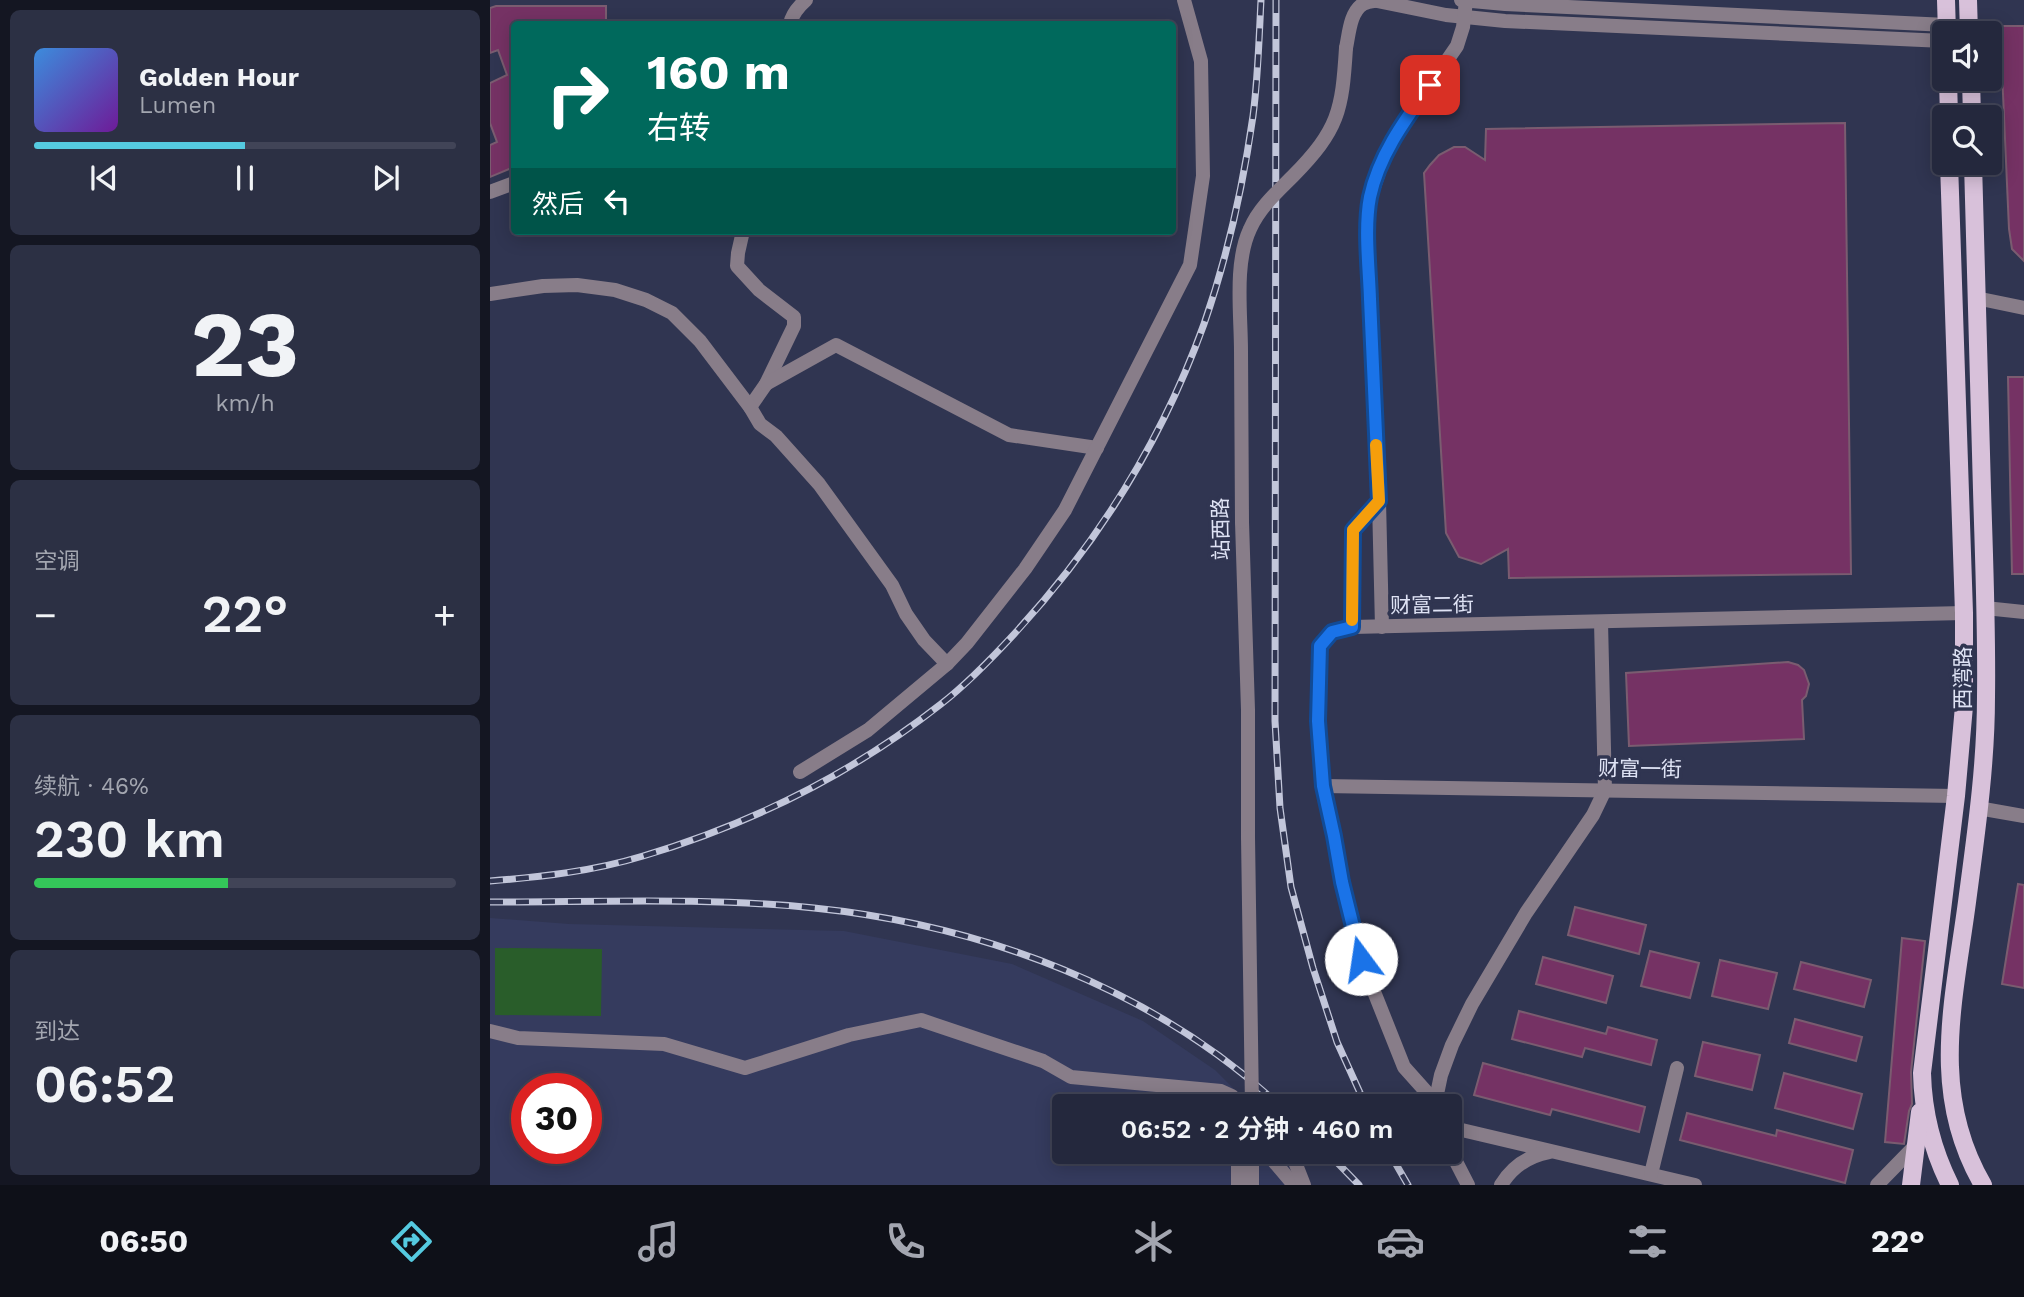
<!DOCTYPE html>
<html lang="zh">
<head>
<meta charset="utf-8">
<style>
  body { margin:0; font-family:"Work Sans","Noto Sans SC",sans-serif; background:#2c3044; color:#f1f3f6; height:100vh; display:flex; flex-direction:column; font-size:26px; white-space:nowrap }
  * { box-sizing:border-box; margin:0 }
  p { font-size:23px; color:#a3a6b0 }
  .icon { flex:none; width:38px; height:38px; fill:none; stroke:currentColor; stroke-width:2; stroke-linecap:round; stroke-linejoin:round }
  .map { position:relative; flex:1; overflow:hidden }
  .side { display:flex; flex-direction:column; gap:10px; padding:10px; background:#141622; width:490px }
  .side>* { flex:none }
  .guide { position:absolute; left:21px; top:21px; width:665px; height:214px; border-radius:7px; box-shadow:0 4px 18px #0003,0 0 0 2px #414457; background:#00695c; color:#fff; overflow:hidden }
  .controls { position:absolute; left:1442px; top:21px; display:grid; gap:14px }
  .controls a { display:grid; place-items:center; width:70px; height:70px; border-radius:7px; background:#24283d; box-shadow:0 4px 18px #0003,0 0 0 2px #414457; font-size:35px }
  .speed { position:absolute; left:21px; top:1073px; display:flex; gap:14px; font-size:35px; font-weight:700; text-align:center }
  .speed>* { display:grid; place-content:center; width:91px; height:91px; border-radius:50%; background:#24283d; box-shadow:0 4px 18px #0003,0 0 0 2px #414457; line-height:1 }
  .speed .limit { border:10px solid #d22; background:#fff; color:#111 }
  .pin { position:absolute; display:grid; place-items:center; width:60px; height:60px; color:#fff; margin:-30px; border-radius:14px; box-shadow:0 4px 10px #0006 }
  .me { position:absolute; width:77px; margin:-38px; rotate:346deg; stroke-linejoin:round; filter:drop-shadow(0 0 5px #0008) }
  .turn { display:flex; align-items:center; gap:24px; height:147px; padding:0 21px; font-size:32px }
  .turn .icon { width:91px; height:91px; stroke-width:2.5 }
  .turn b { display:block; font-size:49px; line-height:60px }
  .then { display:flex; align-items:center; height:66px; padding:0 21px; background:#0003; gap:14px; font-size:26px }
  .big { font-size:52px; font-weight:600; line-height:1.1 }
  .side .tile { flex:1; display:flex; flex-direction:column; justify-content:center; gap:10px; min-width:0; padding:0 24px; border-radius:10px; background:#2c3044 }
  .side .dial { align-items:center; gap:0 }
  .dial b { font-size:91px; line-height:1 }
  .song { display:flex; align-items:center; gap:21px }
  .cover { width:84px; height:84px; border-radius:10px; background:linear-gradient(135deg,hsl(210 70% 55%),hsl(280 70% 35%)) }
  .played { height:7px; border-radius:4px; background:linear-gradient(90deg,#55cae0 50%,#414457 50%) }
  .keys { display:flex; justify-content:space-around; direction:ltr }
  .heat { display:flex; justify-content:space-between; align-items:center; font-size:38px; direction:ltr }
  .charge { height:10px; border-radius:5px; background:linear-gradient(90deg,#34c759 46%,#414457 0) }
  .trip { position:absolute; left:562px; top:1094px; width:410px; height:70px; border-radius:7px; background:#24283d; box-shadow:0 4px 18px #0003,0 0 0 2px #414457; font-weight:600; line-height:70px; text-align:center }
  .menu { display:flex; height:112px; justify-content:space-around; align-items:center; background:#0e1018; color:#a3a6b0 }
  .menu .icon { width:49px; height:49px }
  .menu .current { color:#55cae0 }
  .menu b { font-size:32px; color:#f1f3f6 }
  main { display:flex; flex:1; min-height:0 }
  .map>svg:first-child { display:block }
  .built { fill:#353b5e; fill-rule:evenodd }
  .grass { fill:#295d2a }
  .building { fill:#753264; stroke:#7a5c70; stroke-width:2 }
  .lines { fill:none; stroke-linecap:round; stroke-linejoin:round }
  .minor { stroke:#887d89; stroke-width:14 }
  .major { stroke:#d8c1da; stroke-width:18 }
  .rail-casing { stroke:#c2c6da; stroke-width:7 }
  .rail { stroke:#303551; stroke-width:4.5; stroke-dasharray:13; stroke-linecap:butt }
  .minor-bridge { stroke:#887d89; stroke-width:14 }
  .route-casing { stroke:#114b97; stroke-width:18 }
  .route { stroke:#1a73e8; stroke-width:12 }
  .slow { stroke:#f59e0b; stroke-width:12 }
  .labels { text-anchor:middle; stroke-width:7; stroke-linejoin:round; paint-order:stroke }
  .street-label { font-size:21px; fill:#dfe3f5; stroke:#303551 }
</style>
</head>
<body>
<main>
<section class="side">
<div class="tile">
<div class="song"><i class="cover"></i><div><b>Golden Hour</b><p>Lumen</p></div></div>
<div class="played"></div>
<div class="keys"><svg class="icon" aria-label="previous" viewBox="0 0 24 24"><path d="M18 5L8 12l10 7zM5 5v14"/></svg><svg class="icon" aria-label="pause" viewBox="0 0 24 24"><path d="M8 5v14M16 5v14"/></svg><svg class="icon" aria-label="next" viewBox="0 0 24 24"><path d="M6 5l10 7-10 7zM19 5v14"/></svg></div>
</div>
<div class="tile dial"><b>23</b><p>km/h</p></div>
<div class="tile"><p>空调</p>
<div class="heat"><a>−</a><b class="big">22°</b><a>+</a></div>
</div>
<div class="tile"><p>续航 · 46%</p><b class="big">230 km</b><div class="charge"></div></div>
<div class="tile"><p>到达</p><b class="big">06:52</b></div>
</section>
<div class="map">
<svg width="1534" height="1185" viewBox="0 0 1534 1185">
  <rect width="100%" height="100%" fill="#303551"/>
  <path class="built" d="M0,918l79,6 275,7 168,33 131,57 72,49 36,36h-187v46h232l6,5 2,28h-814zM37,1088h59v60h-59z"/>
  <polygon class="grass" points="5,948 112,949 111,1016 5,1015"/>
  <g class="building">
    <polygon points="6,6 116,6 116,24 24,24 24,167 0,177 0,145 7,142 0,123 0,83 17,75 8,50 0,53 0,8"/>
    <polygon points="1510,26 1534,26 1534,261 1522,249 1519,229"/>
    <polygon points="1355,123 1361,574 1019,578 1018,549 991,564 969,557 956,533 934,173 940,165 949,155 964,147 975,147 995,160 996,129"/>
    <polygon points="1518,377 1534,377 1534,574 1522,574"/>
    <polygon points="1298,662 1308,665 1314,670 1319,684 1316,696 1312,700 1314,739 1139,746 1136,673"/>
    <polygon points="1528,884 1534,885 1534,988 1512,984"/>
    <polygon points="1085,907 1156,925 1149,954 1078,935"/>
    <polygon points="1412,938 1435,941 1421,1072 1422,1104 1419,1111 1414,1144 1395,1142"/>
    <polygon points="1160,951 1209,963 1200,998 1151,986"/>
    <polygon points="1053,957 1123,976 1116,1003 1046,984"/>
    <polygon points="1230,960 1287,973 1278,1009 1222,996"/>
    <polygon points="1311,962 1381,980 1374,1007 1304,989"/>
    <polygon points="1029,1011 1116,1034 1118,1027 1167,1040 1161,1065 1095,1048 1092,1057 1022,1039"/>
    <polygon points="1305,1019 1372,1037 1366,1061 1299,1043"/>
    <polygon points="1213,1042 1270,1055 1262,1090 1205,1076"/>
    <polygon points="993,1063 1155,1107 1149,1132 1062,1109 1060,1115 984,1095"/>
    <polygon points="1294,1073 1372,1094 1363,1129 1285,1108"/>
    <polygon points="1197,1113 1286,1136 1287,1130 1363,1150 1355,1183 1190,1140"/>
  </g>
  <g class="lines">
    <g class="minor">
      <polyline points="971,0 1015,4 1457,25 1476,33"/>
      <polyline points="887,1 956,15 1015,21 1454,41"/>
      <path d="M300,24c2,-10 8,-17 16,-24"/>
      <path d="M856,48c3,-14 4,-36 17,-44 5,-3 12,-3 17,-4"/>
      <polyline points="0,192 24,183"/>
      <polyline points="253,231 248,253 247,266 269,290 304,317 304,326 276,384 260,407"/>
      <polyline points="0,294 53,286 87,285 125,290 156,300 182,313 210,341 260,407 270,424 286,436 329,484 402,585 416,614 434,640 457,664"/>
      <polyline points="1486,298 1534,308"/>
      <polyline points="276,384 346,345 519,435 607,448"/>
      <polyline points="889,501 892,627"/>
      <polyline points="752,522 758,710 758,837"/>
      <polyline points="1495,608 1534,612"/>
      <polyline points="862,627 863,530 889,501 879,261 878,217 880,199 894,157 903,139 967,46 973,27 976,1"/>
      <polyline points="310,772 378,730 457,664 477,643 535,569 575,510 700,265 713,176 711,61 694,0"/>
      <polyline points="833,786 1466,796"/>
      <polyline points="1488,808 1534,816"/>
      <polyline points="0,1031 28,1038 174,1044 255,1068 359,1035 431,1020 553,1061 581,1077 731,1091 742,1096 743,1106"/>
      <polyline points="948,1105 914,1067 871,959 851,882 844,836 833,786 828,721 830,646 842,632 862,627 1474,613"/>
      <polyline points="948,1106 947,1094 951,1075 962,1045 982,1004 1036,913 1103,815 1115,790 1111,622"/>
      <polyline points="959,1127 1205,1185"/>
      <polyline points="959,1148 978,1185"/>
      <polyline points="762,1152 762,1185"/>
      <polyline points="776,1152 804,1185"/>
      <polyline points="794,1152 805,1162 814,1185"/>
      <polyline points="1161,1174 1187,1068"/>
      <polyline points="748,1185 748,1152"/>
      <path d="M1011,1185c11,-18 27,-29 48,-33"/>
      <polyline points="1387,1185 1426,1145"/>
    </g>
    <g class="major">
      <polyline points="1456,0 1457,33"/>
      <polyline points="1478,0 1479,33"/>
      <polyline points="1458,79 1459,117"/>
      <polyline points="1481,79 1482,117"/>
      <path d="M1459,163l15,450v93l-8,90 -34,277c1,40 10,76 28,112"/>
      <path d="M1483,163c3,109 6,218 9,327 2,69 5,138 4,207 0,68 -10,137 -19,205 -13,99 -38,191 16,283"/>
      <polyline points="1421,1185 1430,1112"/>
    </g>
    <defs>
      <g id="rail">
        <polyline points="786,0 785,721 790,808 801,887 823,968 847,1042 876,1106"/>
        <path d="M0,881c51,-4 104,-10 153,-25 108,-32 210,-83 298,-152 27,-21 52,-47 75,-72 82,-89 147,-194 188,-308 23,-66 39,-138 49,-208 5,-38 6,-77 8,-116"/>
        <path d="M0,902c108,0 217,-5 324,6 169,17 340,81 466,198"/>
        <polyline points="837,1152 869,1185"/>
        <polyline points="899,1152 918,1185"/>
      </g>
    </defs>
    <use href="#rail" class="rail-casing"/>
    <use href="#rail" class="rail"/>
    <g class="minor-bridge">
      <path d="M752,522c0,-57 -1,-114 -1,-171 0,-37 -7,-88 9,-122 9,-21 27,-37 43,-53 46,-47 49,-65 53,-128"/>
      <polyline points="758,837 762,1106"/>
    </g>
  </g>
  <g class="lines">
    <defs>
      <path id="route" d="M871,959l-19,-77 -8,-46 -11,-50 -5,-65 2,-75 12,-14 20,-5 1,-97 26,-29c-3,-68 -6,-135 -9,-202 -1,-32 -6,-71 0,-102 9,-42 35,-77 60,-112"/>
    </defs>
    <use href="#route" class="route-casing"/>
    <use href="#route" class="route"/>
    <polyline class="slow" points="862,620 863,530 889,501 886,445"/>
  </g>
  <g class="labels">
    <g class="street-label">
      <text transform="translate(731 529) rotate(-91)" y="7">站西路</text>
      <text transform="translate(942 605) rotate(-1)" y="7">财富二街</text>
      <text transform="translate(1473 678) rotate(-90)" y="7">西湾路</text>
      <text transform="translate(1150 769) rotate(1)" y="7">财富一街</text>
    </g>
  </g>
</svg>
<div class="controls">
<a><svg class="icon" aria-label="sound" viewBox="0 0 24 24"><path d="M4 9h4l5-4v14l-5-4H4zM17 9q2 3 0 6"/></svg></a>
<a><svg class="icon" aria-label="search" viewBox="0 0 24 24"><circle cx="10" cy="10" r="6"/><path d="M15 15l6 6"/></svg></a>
</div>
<div class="speed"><div class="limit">30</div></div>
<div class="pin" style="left:940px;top:85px;background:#d93025"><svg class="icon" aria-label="arrive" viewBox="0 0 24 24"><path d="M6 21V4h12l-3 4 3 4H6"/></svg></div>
<svg class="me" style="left:871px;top:959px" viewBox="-20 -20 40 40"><circle r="19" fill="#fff"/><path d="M0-13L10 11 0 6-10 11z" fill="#1a73e8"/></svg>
<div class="trip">06:52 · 2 分钟 · 460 m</div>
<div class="guide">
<div class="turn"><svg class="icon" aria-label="right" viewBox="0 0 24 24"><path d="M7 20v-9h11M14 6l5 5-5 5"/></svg><div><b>160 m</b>右转</div></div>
<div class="then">然后<svg class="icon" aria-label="left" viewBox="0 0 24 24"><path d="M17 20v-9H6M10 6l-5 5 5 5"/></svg></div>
</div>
</div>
</main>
<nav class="menu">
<b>06:50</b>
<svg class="icon current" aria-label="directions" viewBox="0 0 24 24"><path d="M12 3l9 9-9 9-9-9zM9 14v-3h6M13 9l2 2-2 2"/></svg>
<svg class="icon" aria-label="music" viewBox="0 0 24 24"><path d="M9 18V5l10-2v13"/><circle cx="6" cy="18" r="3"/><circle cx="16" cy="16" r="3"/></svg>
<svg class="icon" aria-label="phone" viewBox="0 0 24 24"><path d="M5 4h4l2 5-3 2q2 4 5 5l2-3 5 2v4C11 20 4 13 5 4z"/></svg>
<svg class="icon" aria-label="climate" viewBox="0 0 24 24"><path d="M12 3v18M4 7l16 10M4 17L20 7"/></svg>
<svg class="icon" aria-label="car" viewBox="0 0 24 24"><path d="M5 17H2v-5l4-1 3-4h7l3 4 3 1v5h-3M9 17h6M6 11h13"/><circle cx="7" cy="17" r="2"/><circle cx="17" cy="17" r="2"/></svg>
<svg class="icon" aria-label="filters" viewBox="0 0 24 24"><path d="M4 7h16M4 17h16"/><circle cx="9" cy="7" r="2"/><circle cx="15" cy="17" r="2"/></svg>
<b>22°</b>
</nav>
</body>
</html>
